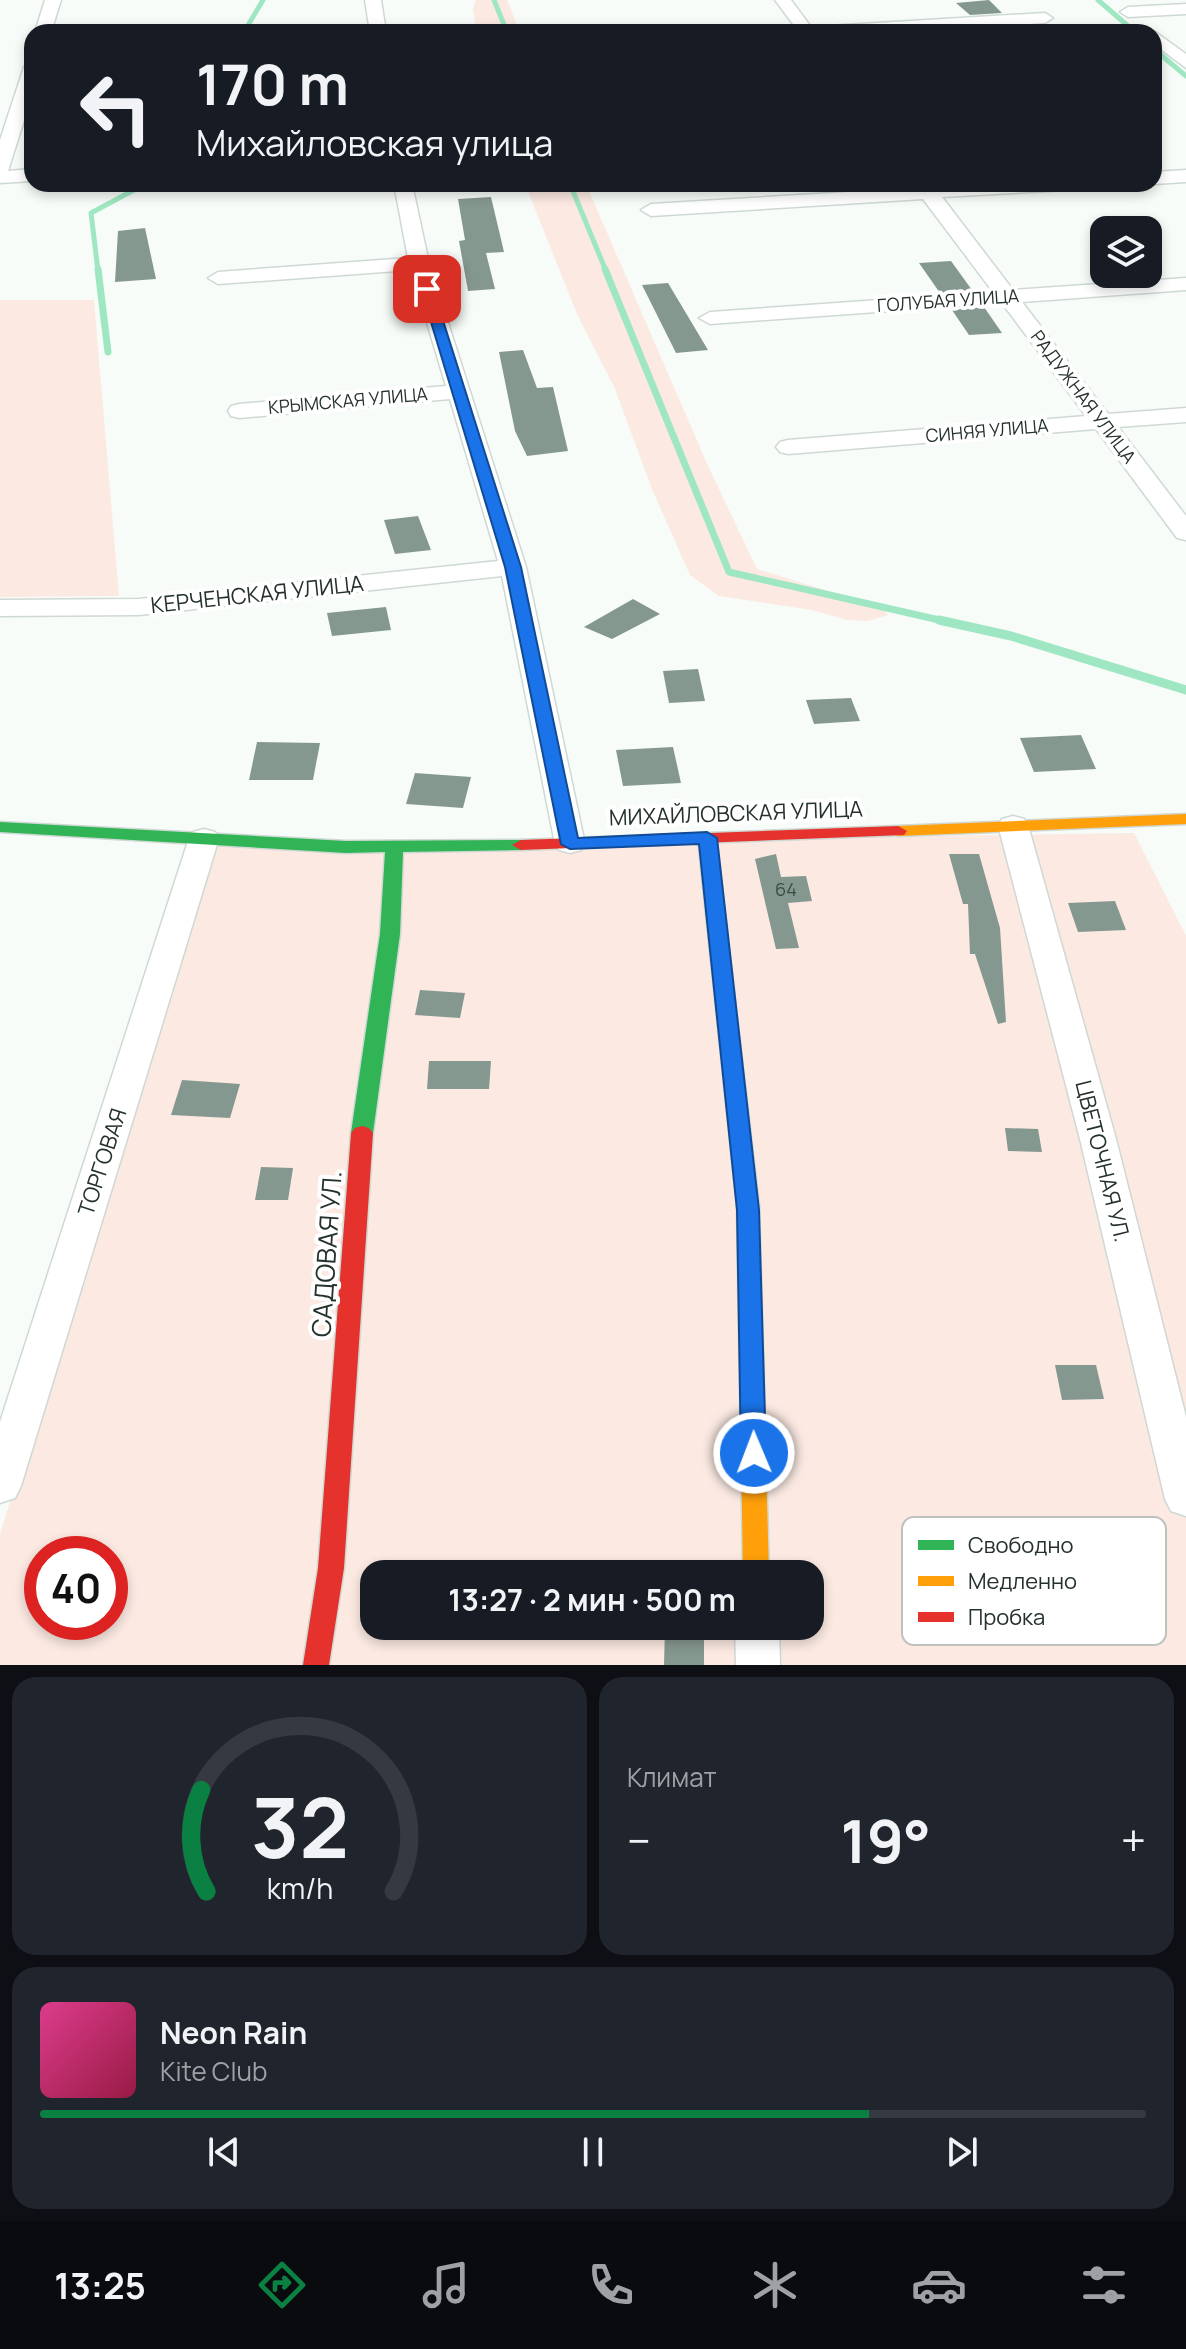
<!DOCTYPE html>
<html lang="ru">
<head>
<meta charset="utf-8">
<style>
  body { margin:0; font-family:Manrope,sans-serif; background:#20242c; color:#f1f3f6; height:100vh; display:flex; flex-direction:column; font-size:30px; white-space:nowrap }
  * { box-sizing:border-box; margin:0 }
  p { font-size:26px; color:#9ea1a6 }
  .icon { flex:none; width:44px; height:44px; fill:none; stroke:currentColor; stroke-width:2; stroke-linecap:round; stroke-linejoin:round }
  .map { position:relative; height:1665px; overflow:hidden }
  .sheet { display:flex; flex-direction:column; gap:12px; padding:12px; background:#0d0f14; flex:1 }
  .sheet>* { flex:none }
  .banner { position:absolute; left:24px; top:24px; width:1138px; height:168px; border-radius:24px; box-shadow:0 4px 12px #0003; background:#171b24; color:#f1f3f6; overflow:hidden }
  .controls { position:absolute; left:1090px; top:216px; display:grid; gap:16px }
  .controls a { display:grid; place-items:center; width:72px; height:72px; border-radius:16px; background:#171b24; box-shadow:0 4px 12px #0003; font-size:40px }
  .speed { position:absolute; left:24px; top:1536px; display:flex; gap:16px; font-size:40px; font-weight:700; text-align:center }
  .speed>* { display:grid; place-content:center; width:104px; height:104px; border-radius:50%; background:#171b24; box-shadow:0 4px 12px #0003; line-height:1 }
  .speed .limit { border:12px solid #d22; background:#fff; color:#111 }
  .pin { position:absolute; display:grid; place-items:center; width:68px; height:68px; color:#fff; margin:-34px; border-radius:16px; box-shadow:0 4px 12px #0006 }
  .me { position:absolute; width:88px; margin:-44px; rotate:359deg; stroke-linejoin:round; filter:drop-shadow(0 0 6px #0008) }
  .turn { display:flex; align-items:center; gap:28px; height:168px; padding:0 40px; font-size:36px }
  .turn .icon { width:104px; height:104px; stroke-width:2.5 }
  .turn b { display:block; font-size:56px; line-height:68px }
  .big { font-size:60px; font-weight:700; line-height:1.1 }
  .sheet .card { flex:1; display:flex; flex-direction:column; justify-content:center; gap:12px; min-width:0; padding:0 28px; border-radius:24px; background:#20242c }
  .sheet .dial { align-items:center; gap:0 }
  .dial svg { height:208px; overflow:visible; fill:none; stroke:#363941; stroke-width:7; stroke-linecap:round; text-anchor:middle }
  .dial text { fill:#f1f3f6; stroke:none }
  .song { display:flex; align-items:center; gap:24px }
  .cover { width:96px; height:96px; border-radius:12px; background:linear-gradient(135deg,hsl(330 70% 55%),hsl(340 70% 35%)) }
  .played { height:8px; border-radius:4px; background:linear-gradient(90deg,#0b8043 75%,#363941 75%) }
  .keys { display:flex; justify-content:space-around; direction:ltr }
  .heat { display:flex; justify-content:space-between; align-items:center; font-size:44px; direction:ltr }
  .sheet .tiles { flex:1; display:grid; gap:12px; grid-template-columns:1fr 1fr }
  .card:last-child { grid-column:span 2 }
  .trip { position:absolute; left:360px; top:1560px; width:464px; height:80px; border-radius:24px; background:#171b24; box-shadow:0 4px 12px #0003; font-weight:700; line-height:80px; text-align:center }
  .tab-bar { display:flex; height:128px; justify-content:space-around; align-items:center; background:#090b0e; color:#9ea1a6 }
  .tab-bar .icon { width:56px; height:56px }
  .tab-bar .selected { color:#0b8043 }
  .tab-bar b { font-size:36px; color:#f1f3f6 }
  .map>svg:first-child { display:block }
  .green { fill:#fbe9e2; fill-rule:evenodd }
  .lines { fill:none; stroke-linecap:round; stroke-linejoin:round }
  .stream-far2 { stroke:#9fe7c2; stroke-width:5 }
  .stream-far1 { stroke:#9fe7c2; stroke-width:7 }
  .stream { stroke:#9fe7c2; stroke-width:9 }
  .building { fill:#859890 }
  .street-casing { stroke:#cfd9d4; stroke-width:3 }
  .fast-casing { stroke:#cfd9d4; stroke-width:3 }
  .slow-casing { stroke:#cfd9d4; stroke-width:3 }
  .jam-casing { stroke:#cfd9d4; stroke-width:3 }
  .street { fill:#fefffe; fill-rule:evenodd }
  .fast { fill:#30b455; fill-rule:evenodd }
  .slow { fill:#ff9f0a; fill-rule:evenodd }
  .jam { fill:#e5322d; fill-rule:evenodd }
  .route { fill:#1a73e8; stroke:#114b97; stroke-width:2 }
  .labels { text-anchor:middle; stroke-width:8; stroke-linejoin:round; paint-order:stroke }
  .far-street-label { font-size:18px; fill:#25322b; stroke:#fff }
  .number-label { font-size:18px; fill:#3d4c44 }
  .street-label { font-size:22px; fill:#25322b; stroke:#fff }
  .near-street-label { font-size:26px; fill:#25322b; stroke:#fff }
  .key { fill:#fff; stroke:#bec2bf; stroke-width:2 }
  .key-label { font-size:22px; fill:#25322b }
</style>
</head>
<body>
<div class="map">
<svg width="1186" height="1665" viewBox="0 0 1186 1665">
  <rect width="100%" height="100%" fill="#f7fcf9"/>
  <g class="green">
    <polygon points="476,0 507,0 520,32 476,32 473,8"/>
    <polygon points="525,184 586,184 708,466 757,569 880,607 888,615 868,621 847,620 812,610 719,596 690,575 652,489 615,389 577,314"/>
    <polygon points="0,300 94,300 119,596 0,597"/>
    <path d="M1134,833l52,103v729h-1186v-131l212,-688zM42,1554h68v68h-68zM374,1574h436v52h-436z"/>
  </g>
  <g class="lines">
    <g class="stream-far2">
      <polyline points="494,0 507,32"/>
      <polyline points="1098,0 1135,32"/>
      <polyline points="244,32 263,0"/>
      <polyline points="1154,49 1186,76"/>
      <polyline points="570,184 606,271"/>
      <polyline points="98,271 91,213 145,184"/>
    </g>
    <g class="stream-far1">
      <polyline points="98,269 108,352"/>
      <polyline points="605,269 729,572 948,622"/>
    </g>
    <polyline class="stream" points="939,620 1011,636 1186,690"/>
  </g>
  <g class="building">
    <polygon points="989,0 1002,13 970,15 956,3"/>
    <polygon points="491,197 504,252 486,253 495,289 468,291 459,241 465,240 458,199"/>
    <polygon points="145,228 156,279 115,282 118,231"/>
    <polygon points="951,261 972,290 940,293 919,263"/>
    <polygon points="668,283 708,350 676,353 642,285"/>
    <polygon points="984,307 1002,333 969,335 952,310"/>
    <polygon points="523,350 537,388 553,387 568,451 527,456 515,431 499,352"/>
    <polygon points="418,516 431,550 395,554 384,520"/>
    <polygon points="633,599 660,614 612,639 584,627"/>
    <polygon points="386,607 391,630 332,636 327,613"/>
    <polygon points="698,669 705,701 669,703 663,671"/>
    <polygon points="851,698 860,721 814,724 806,700"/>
    <polygon points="1081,735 1096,769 1034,772 1020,738"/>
    <polygon points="257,742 320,743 313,780 249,780"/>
    <polygon points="673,747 681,783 623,786 616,750"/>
    <polygon points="415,773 471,777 463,808 406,804"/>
    <polygon points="776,854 781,877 806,876 812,901 788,903 799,948 776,949 755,859"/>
    <polygon points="949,854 979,854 1000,928 1006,1022 998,1024 975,954 970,954 968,904 963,904"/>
    <polygon points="1115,901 1126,930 1078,932 1068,903"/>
    <polygon points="420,990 465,993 460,1018 415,1015"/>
    <polygon points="429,1061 491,1061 489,1089 427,1089"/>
    <polygon points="182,1080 240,1084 230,1118 171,1115"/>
    <polygon points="1005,1128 1038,1129 1042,1152 1008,1151"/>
    <polygon points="261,1167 293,1168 288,1200 255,1200"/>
    <polygon points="1055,1365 1096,1365 1104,1399 1062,1400"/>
    <polygon points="665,1626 704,1627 704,1665 664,1665"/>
  </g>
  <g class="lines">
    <defs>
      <g id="street">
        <polygon points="45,0 61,0 51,32 35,32"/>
        <polygon points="365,0 381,0 386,32 370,32"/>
        <polygon points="775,0 791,0 811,27 1045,13 1053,18 1045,23 885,32 792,32 796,28"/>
        <polygon points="1186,4 1186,14 1128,17 1120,12 1128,7"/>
        <polygon points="1154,31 1186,54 1186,68 1154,44 1154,32 1150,32"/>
        <polygon points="32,62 32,95 8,171 32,169 32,181 0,183 0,140 24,67"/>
        <polygon points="1186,170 1186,182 1154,184 1154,172"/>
        <polygon points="394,184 412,184 429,263 526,567 585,844 581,850 570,853 559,850 555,844 502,576 139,615 0,616 0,600 139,599 498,561 450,399 239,418 231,416 228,411 231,406 239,404 446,386 411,270 218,284 208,278 218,272 408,258"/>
        <polygon points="913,184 934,187 1075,184 1066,190 942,197 1013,290 1186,278 1186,290 1022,302 1108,414 1186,408 1186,422 1118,427 1186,516 1186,540 1177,538 1096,429 788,454 780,452 776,447 780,442 788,440 1086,416 1002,303 710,324 699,318 710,312 993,292 923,199 651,216 641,210 651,204 915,188"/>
        <polygon points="1013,816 1024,819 1028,825 1116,1139 1186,1417 1186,1516 1171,1511 1165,1499 1080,1139 998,825 1002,819"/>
        <polygon points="204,829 215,832 219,838 21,1486 15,1498 0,1503 0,1422 189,838 193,832"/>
        <polygon points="735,1626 779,1626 780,1665 736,1665"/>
      </g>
      <g id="fast">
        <polygon points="0,822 346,841 521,840 530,845 521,850 403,852 400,934 373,1133 369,1138 355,1138 351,1133 380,934 385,852 346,853 0,832"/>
        <polygon points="707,833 716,838 759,1206 756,1212 748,1214 740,1212 737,1206 698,838"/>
      </g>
      <g id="slow">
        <polygon points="1186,814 1186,824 898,836 889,831 898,826"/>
        <polygon points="748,1198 756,1200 759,1206 769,1574 743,1574 737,1206 740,1200"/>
      </g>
      <g id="jam">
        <polygon points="898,826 907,831 904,835 521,850 512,845 521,840"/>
        <polygon points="362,1126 369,1128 373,1133 344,1568 329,1665 303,1665 318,1568 351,1133 355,1128"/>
      </g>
    </defs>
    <use href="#street" class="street-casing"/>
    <use href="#fast" class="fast-casing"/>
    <use href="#slow" class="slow-casing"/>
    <use href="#jam" class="jam-casing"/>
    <use href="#street" class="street"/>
    <use href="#fast" class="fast"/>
    <use href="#slow" class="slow"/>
    <use href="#jam" class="jam"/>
  </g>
  <polygon class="route" points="427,285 433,289 521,567 578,838 707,832 717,838 759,1210 766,1453 763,1460 754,1463 745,1460 741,1453 737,1210 699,844 570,849 561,844 505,567 421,289"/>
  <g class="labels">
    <g class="far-street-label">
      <text transform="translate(948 301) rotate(-4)" y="6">ГОЛУБАЯ УЛИЦА</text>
      <text transform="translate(1083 397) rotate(53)" y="6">РАДУЖНАЯ УЛИЦА</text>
      <text transform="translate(348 401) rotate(-5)" y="6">КРЫМСКАЯ УЛИЦА</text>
      <text transform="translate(987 431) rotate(-5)" y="6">СИНЯЯ УЛИЦА</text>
    </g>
    <g class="number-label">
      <text x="786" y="896">64</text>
    </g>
    <g class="street-label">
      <text transform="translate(257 594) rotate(-6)" y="8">КЕРЧЕНСКАЯ УЛИЦА</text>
      <text transform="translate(736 813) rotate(-2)" y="8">МИХАЙЛОВСКАЯ УЛИЦА</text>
      <text transform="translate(1103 1161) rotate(76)" y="8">ЦВЕТОЧНАЯ УЛ.</text>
      <text transform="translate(102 1162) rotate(-72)" y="8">ТОРГОВАЯ</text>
    </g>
    <g class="near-street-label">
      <text transform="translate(327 1254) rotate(-86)" y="9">САДОВАЯ УЛ.</text>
    </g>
  </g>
  <rect x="902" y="1517" width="264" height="128" rx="12" class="key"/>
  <rect x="918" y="1540" width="36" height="10" fill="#30b455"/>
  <rect x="918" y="1576" width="36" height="10" fill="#ff9f0a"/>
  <rect x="918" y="1612" width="36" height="10" fill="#e5322d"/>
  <g class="key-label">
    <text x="968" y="1553">Свободно</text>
    <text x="968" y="1589">Медленно</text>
    <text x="968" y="1625">Пробка</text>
  </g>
</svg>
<div class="controls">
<a><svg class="icon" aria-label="layers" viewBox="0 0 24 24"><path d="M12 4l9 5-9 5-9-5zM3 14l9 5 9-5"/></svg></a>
</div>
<div class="speed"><div class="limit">40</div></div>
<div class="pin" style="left:427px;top:289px;background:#d93025"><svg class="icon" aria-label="arrive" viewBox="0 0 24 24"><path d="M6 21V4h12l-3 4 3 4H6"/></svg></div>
<svg class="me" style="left:754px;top:1453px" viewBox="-20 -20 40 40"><circle r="17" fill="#1a73e8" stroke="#fff" stroke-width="3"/><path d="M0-11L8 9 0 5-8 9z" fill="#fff"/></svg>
<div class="trip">13:27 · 2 мин · 500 m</div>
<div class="banner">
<div class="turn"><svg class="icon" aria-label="left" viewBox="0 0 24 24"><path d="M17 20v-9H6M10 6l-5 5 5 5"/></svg><div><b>170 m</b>Михайловская улица</div></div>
</div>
</div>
<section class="sheet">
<div class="tiles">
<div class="card dial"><svg viewBox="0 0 100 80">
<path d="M14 69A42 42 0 1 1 86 69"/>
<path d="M14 69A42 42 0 0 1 12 30" stroke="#0b8043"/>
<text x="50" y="56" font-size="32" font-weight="700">32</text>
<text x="50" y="72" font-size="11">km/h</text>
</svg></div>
<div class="card"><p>Климат</p>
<div class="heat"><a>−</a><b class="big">19°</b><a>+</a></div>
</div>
<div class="card">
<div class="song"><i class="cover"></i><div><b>Neon Rain</b><p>Kite Club</p></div></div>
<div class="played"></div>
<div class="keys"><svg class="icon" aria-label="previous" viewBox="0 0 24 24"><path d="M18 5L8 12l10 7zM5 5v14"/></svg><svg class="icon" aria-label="pause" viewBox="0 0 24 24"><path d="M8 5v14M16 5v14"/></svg><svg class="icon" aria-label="next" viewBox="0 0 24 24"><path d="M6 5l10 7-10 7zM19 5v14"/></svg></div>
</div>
</div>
</section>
<nav class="tab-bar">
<b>13:25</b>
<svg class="icon selected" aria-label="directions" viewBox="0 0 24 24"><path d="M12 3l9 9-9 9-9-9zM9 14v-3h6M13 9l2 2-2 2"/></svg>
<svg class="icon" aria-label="music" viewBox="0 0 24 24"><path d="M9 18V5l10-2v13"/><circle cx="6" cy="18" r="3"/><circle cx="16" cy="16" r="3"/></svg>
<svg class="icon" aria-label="phone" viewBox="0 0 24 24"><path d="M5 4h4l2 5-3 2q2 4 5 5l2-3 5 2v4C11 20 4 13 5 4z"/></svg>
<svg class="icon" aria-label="climate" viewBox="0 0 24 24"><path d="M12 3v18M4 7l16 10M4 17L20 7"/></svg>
<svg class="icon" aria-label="car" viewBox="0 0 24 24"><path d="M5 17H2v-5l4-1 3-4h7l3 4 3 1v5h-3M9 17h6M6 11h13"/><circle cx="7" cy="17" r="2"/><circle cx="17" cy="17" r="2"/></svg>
<svg class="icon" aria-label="filters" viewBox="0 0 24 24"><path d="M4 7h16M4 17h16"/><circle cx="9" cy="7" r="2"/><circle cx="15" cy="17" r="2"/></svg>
</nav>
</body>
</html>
